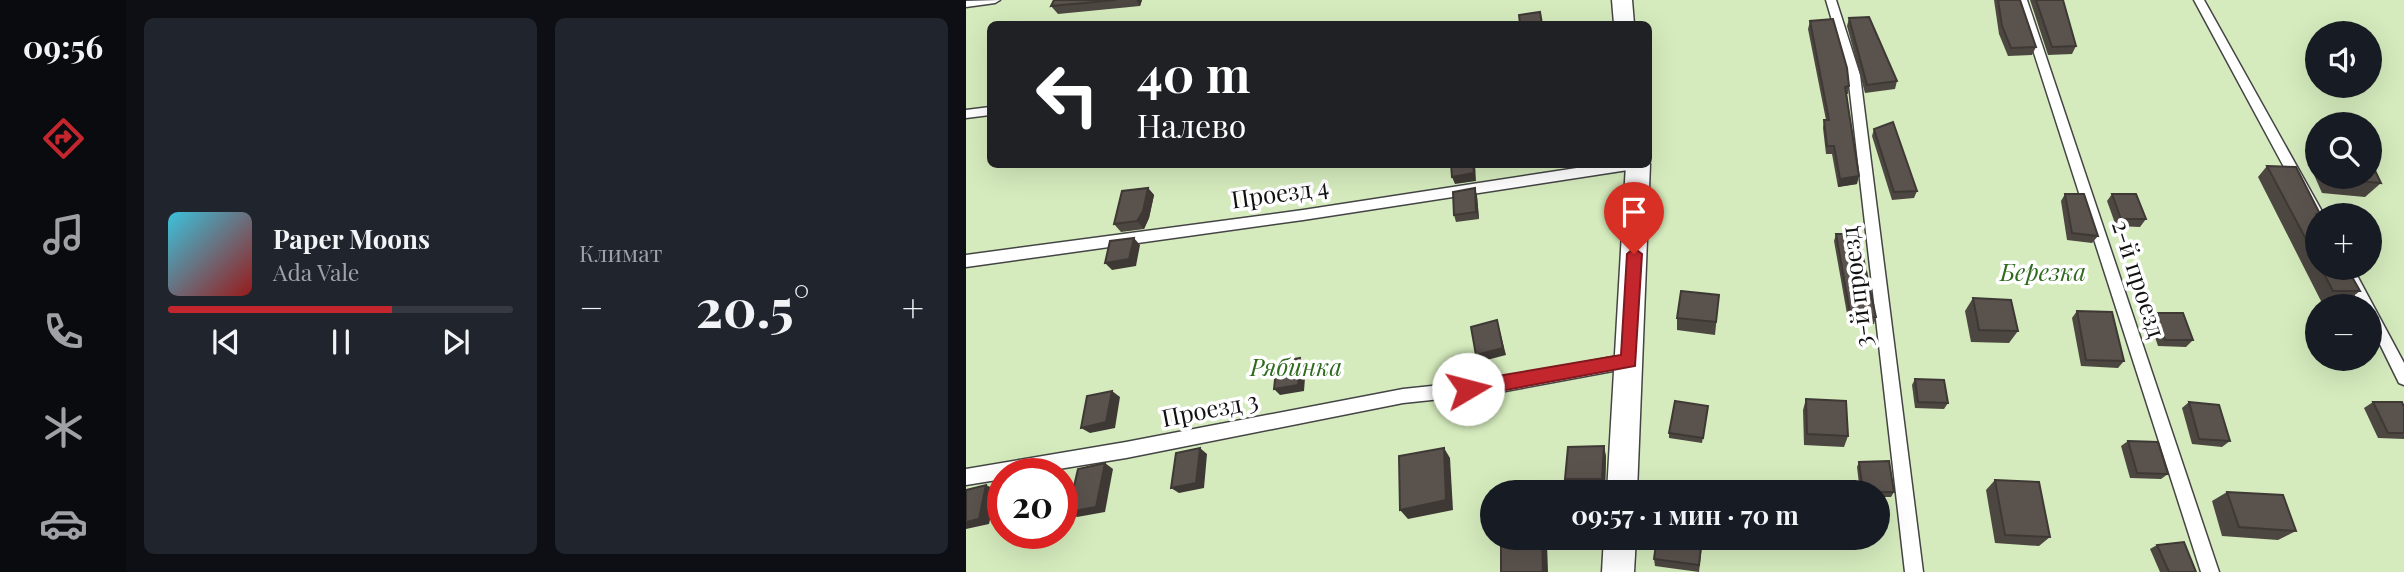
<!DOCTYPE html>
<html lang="ru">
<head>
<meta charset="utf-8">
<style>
  body { margin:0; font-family:"Playfair Display",serif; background:#20242c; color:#f1f3f6; height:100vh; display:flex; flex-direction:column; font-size:26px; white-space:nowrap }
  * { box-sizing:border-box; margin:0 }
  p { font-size:23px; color:#9ea1a6 }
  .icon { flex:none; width:38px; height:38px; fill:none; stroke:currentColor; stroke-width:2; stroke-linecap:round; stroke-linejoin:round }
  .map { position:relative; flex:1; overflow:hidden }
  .panel { display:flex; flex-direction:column; gap:18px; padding:18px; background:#0d0f14; width:840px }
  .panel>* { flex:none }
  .banner { position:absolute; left:21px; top:21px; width:665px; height:147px; border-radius:10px; box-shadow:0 7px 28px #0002; background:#202124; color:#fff; overflow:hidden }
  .buttons { position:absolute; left:1339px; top:21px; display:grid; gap:14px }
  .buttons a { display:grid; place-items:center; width:77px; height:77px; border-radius:50%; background:#171b24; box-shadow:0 7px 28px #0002; font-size:35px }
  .speed { position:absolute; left:21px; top:458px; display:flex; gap:14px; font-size:35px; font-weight:700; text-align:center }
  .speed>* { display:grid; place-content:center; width:91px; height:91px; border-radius:50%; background:#171b24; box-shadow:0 7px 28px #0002; line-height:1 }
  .speed .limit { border:10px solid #d22; background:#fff; color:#111 }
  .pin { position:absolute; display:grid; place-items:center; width:60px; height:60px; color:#fff; margin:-72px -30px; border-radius:50% 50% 50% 0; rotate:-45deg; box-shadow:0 0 7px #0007 }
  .pin .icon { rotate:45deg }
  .me { position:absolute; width:77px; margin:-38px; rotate:82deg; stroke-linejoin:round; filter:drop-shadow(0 0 5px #0008) }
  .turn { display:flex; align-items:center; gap:24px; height:147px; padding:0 35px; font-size:32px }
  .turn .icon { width:91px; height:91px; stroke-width:2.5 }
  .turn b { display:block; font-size:49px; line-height:60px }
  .big { font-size:52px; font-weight:700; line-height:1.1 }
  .panel .card { flex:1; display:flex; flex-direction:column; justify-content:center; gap:10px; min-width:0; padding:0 24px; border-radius:10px; background:#20242c }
  .song { display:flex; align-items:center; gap:21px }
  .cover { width:84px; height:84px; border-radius:10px; background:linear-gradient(135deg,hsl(190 70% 55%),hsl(0 70% 35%)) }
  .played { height:7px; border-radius:4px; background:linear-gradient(90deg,#c4262e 65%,#363941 65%) }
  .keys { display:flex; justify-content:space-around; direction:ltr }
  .heat { display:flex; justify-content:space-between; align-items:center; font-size:38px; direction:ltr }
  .panel .tiles { flex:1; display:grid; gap:18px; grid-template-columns:repeat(2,1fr) }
  .trip { position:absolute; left:514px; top:480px; width:410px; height:70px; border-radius:35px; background:#171b24; box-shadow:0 7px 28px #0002; font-weight:700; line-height:70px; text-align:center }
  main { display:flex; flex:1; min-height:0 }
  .tab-bar { display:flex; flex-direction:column; width:126px; justify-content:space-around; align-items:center; background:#090b0e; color:#9ea1a6 }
  .tab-bar .icon { width:49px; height:49px }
  .tab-bar .on { color:#c4262e }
  .tab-bar b { font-size:32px; color:#f1f3f6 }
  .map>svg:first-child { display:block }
  .green { fill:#d5ebbd; fill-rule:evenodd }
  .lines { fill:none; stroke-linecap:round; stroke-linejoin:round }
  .service-casing { stroke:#444; stroke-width:3 }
  .minor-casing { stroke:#444; stroke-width:3 }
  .service { fill:#fff; fill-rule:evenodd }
  .minor { fill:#fff; fill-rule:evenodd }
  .wall { fill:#4d4742 }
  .shaded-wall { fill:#3f3936 }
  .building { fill:#5a524d; stroke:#3f3936; stroke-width:2 }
  .route { fill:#c4262e; stroke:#7f191e; stroke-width:2 }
  .labels { text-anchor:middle; stroke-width:7; stroke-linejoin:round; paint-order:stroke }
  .street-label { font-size:24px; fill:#111; stroke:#fff }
  .park-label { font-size:24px; font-style:italic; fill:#2f6b1f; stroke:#fff }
</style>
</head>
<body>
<main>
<nav class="tab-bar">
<b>09:56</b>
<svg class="icon on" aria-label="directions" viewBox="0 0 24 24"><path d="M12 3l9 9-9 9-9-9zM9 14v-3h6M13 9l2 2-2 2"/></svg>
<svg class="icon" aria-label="music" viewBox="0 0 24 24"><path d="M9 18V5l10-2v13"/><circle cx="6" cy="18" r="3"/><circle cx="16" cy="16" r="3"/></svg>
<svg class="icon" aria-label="phone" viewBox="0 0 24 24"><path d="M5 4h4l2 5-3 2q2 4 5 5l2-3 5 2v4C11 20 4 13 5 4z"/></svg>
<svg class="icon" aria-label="climate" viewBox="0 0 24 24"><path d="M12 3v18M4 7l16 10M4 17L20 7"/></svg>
<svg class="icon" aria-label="car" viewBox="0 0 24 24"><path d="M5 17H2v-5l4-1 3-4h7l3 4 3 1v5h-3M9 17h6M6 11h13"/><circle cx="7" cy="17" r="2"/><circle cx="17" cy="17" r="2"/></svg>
</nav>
<section class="panel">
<div class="tiles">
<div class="card">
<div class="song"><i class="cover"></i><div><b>Paper Moons</b><p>Ada Vale</p></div></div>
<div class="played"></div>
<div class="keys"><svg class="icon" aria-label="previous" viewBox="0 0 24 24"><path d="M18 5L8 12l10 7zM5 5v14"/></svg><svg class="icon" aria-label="pause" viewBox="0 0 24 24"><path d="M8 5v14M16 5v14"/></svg><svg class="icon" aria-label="next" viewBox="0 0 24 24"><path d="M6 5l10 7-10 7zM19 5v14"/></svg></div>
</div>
<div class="card"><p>Климат</p>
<div class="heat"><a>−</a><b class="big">20.5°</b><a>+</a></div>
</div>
</div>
</section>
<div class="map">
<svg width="1438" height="572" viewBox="0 0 1438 572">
  <rect width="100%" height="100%" fill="#fffdf5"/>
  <path class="green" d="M0,0h1438v572h-1438zM24,24h658v140h-658zM1351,33h53v53h-53zM1351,124h53v53h-53zM1351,215h53v53h-53zM1351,306h53v53h-53zM37,474h59v60h-59zM527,492h385v45h-385z"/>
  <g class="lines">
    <defs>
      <g id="service">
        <polygon points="34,0 29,3 0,7 0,1"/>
        <polygon points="860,0 870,0 894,75 957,572 939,572 882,75"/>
        <polygon points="1051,0 1061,0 1253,572 1235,572"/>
        <polygon points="1228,0 1238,0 1358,215 1351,215 1351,220 1346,219"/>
        <polygon points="24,107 24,115 0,118 0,110"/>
        <polygon points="637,164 672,164 678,174 672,179 668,177 662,170 337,220 0,267 0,255 337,210"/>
        <polygon points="1373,268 1387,268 1438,363 1438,385 1433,383 1404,324 1404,306 1395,306"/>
        <polygon points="663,354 668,356 670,361 668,366 663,368 523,394 437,403 160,458 62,474 37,474 37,479 0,485 0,469 160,442 437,389 523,380"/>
      </g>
      <g id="minor">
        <polygon points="646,0 666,0 668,24 648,24"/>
        <polygon points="682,162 684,164 671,492 641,492 660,164 682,164"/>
        <polygon points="638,537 670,537 668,572 636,572"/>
      </g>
    </defs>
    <use href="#service" class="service-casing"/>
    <use href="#minor" class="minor-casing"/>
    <use href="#service" class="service"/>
    <use href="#minor" class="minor"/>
  </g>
  <g class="wall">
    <polygon points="88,0 176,0 174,6 92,14 85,6"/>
    <polygon points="1028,0 1054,0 1070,47 1066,55 1042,56 1033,34"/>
    <polygon points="1064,0 1097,0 1110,46 1106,54 1082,55"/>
    <polygon points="883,18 931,81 929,89 899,93 881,26"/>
    <polygon points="844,21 883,86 882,94 881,94 891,184 872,187 866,154 860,154 857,128 858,120 860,120 842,29"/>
    <polygon points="908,129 951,191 948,198 926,200 906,136"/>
    <polygon points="1351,162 1351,177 1404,177 1415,183 1399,197 1356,193 1345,168"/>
    <polygon points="1301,166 1354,214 1351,215 1351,268 1381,268 1394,291 1381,301 1355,301 1292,177"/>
    <polygon points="182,188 188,195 183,218 178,229 155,232 148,224"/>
    <polygon points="509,188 511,196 513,219 490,222 488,215"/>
    <polygon points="1099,194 1132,236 1126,243 1101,240 1095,201"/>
    <polygon points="1146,194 1180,219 1174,227 1150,226 1141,201"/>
    <polygon points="870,234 910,317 908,324 883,325 868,241"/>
    <polygon points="753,295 749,335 711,330 711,318"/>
    <polygon points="1007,298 1052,331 1043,343 1005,342 999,311"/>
    <polygon points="1111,311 1158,361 1152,368 1115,366 1106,318"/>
    <polygon points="1189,313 1227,340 1220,347 1192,346 1183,319"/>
    <polygon points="949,379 982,403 978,409 949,408 946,385"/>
    <polygon points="840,399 882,436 878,447 838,445 837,410"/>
    <polygon points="1223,402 1264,441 1256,447 1226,444 1216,408"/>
    <polygon points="1407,402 1438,407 1438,439 1412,438 1398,408"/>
    <polygon points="741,412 736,443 703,438 703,433"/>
    <polygon points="1162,441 1202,474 1195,479 1164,478 1155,446"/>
    <polygon points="638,446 640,457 639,489 603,489 599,479"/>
    <polygon points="893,462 928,492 925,497 912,497 912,492 894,492 891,467"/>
    <polygon points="1029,480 1084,537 1073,546 1029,543 1020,490"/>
    <polygon points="1261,492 1330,531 1312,540 1256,536 1246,501"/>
    <polygon points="737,537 733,572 689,566 688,559"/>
    <polygon points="1191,545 1230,572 1194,572 1184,549"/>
  </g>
  <g class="shaded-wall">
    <polygon points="170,0 176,0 174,6"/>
    <polygon points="507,164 509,164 510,181 489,184 486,177"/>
    <polygon points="893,176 891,184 872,187 874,179"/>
    <polygon points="182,188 188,195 183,218 178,229 171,221"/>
    <polygon points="509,188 511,196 513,219 510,212"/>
    <polygon points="168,238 174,245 170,266 146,270 139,263"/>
    <polygon points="531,320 540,355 513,362 510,355"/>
    <polygon points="334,358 340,365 338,391 314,395 308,389"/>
    <polygon points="146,391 154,397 149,428 124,433 115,428"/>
    <polygon points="638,446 640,457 639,489 636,479"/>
    <polygon points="234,448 241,454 238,488 213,493 205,488"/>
    <polygon points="478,448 484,458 487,510 442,519 434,510"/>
    <polygon points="139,463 147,469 139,512 111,517 102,512"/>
    <polygon points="20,485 31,490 23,524 0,529 0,522"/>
    <polygon points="576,537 581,544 582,572 577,572"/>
  </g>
  <g class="building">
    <polygon points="88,0 150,0 85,6"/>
    <polygon points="1032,0 1054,0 1070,47 1045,48 1036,26"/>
    <polygon points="1070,0 1097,0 1110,46 1086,47"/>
    <polygon points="574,12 576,24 554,24 553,15"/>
    <polygon points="903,17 931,81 901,85 883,18"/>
    <polygon points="867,19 881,68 883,86 879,87 893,176 874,179 868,146 861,146 858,120 863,120 844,21"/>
    <polygon points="927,122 951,191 928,192 908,129"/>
    <polygon points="1404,160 1415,183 1371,179 1370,177 1404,177"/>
    <polygon points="485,164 507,164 508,173 486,177"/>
    <polygon points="1301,166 1330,167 1354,214 1351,214 1352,215 1351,215 1351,260"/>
    <polygon points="182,188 177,211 171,221 148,224 156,191"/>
    <polygon points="509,188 510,212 488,215 487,192"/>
    <polygon points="1099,194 1118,194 1132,236 1106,233"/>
    <polygon points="1146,194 1170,194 1180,219 1155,219"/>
    <polygon points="870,234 892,234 910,317 885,318"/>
    <polygon points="168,238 163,259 139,263 144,241"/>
    <polygon points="1355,268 1381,268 1394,291 1367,291"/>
    <polygon points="715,291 753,295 750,322 711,318"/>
    <polygon points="1007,298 1045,300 1052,331 1013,330"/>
    <polygon points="1111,311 1146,312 1158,361 1120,360"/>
    <polygon points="1189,313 1217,313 1227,340 1199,340"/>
    <polygon points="531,320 537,348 510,355 505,327"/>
    <polygon points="334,358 332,385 308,389 311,362"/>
    <polygon points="949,379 978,380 982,403 952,402"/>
    <polygon points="146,391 140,422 115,428 121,396"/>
    <polygon points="840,399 880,401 882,436 841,434"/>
    <polygon points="709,401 742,406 737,438 703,433"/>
    <polygon points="1223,402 1253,405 1264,441 1233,439"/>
    <polygon points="1407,402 1436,402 1438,407 1438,433 1422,433"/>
    <polygon points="1162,441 1192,442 1202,474 1171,473"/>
    <polygon points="638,446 636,479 599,479 602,447"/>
    <polygon points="234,448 230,483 205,488 210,453"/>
    <polygon points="478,448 480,500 434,510 433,456"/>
    <polygon points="923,461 928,492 897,492 893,462"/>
    <polygon points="139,463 130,507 102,512 112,469"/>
    <polygon points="1029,480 1073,482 1084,537 1039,535"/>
    <polygon points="20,485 13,519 0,522 0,490"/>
    <polygon points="1261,492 1317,495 1330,531 1273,527"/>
    <polygon points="564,537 576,537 577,572 535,572 535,541"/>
    <polygon points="691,537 736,537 733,565 688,559"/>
    <polygon points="1218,542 1230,572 1203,572 1191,545"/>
  </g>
  <polygon class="route" points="668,248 676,254 669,366 502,397 495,395 493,389 495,384 502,381 655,355 661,254"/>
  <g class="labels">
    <g class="street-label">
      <text transform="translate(314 194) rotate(-8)" y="8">Проезд 4</text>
      <text transform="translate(1172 279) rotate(72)" y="8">2-й проезд</text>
      <text transform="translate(891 287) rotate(-97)" y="8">3-й проезд</text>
      <text transform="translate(244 410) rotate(-11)" y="8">Проезд 3</text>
    </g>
    <g class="park-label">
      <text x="1077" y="281">Березка</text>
      <text x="330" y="376">Рябинка</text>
    </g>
  </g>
</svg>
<div class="buttons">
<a><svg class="icon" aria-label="sound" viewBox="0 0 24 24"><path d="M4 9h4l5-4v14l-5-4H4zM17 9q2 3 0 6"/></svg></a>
<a><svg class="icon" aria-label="search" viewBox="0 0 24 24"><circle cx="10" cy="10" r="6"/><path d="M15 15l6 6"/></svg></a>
<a>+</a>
<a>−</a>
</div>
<div class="speed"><div class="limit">20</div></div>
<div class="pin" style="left:668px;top:254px;background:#d93025"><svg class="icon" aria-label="arrive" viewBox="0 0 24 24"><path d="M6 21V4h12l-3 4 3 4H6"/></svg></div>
<svg class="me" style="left:502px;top:389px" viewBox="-20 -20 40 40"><circle r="19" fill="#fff"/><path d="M0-13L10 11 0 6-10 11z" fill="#c4262e"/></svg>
<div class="trip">09:57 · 1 мин · 70 m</div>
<div class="banner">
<div class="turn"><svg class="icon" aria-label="left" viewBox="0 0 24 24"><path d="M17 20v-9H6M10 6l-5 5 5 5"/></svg><div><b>40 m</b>Налево</div></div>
</div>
</div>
</main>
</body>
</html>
